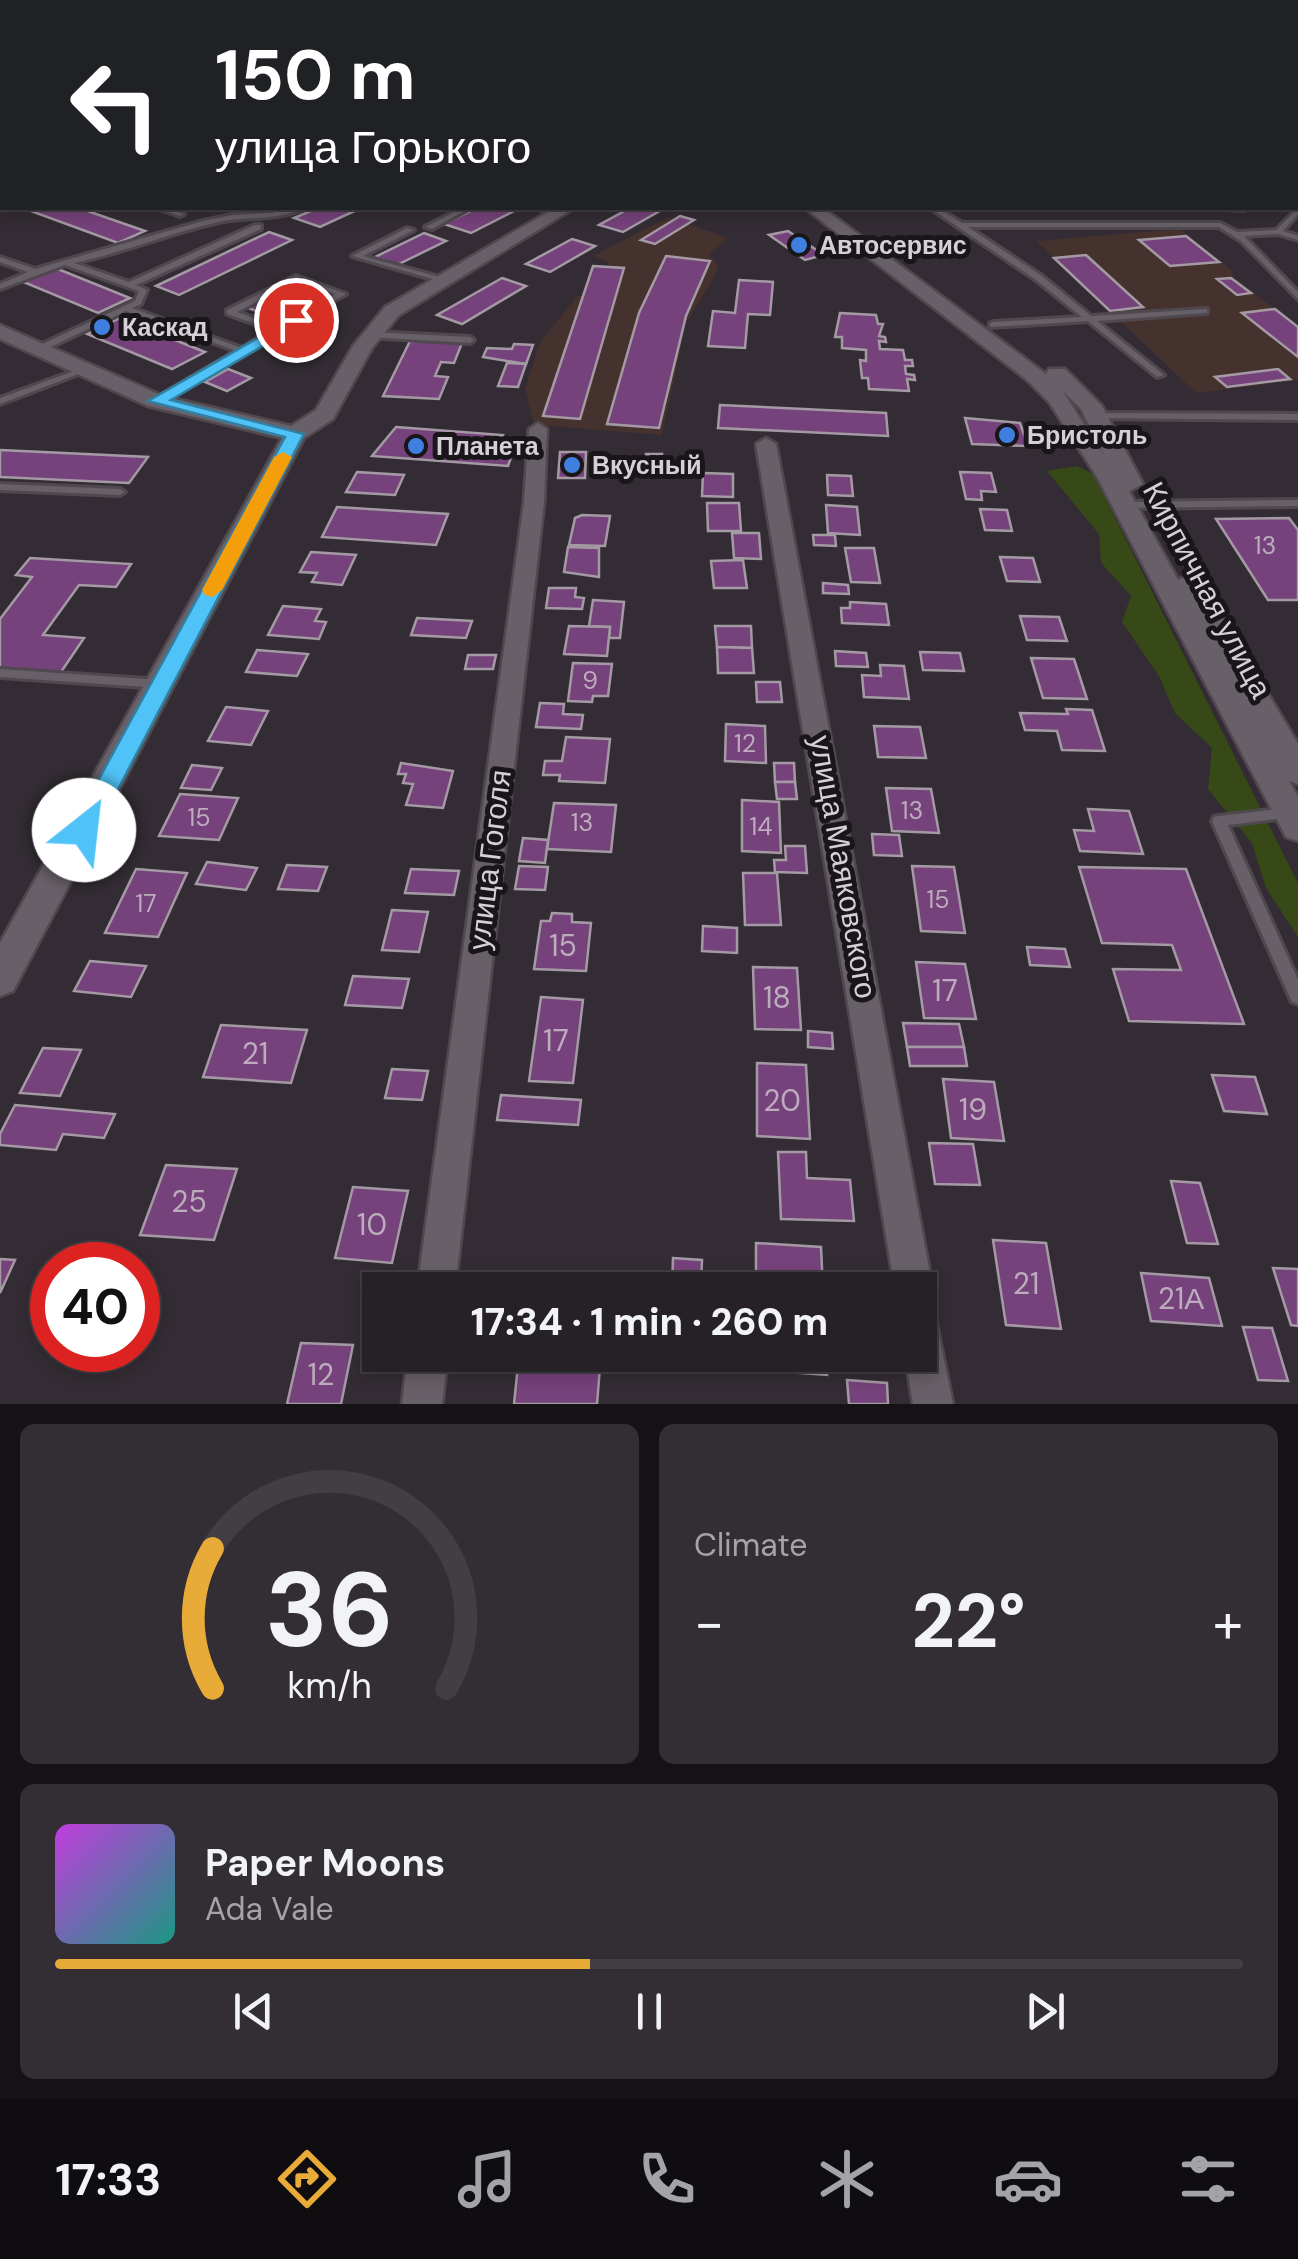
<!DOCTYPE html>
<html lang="en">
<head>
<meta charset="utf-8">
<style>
  body { margin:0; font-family:"DM Sans",sans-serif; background:#322e33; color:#f1f3f6; height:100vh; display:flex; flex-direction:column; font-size:38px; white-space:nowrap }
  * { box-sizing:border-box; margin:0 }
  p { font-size:32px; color:#a4a3a7 }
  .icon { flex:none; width:55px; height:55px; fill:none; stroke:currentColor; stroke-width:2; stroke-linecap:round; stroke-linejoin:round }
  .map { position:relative; height:1404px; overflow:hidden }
  .panel { display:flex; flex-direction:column; gap:20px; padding:20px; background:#151215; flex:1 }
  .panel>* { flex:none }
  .banner { position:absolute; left:0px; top:0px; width:1300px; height:210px; box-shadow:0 5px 15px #0003,0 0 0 2px #423e44; background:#202124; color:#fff; overflow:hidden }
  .speed { position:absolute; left:30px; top:1242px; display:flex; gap:20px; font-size:50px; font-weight:700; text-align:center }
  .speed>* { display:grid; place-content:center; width:130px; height:130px; border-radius:50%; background:#262127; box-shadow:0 5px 15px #0003,0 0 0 2px #423e44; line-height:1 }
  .speed .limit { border:15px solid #d22; background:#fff; color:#111 }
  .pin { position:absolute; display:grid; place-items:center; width:85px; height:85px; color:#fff; margin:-42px; border:5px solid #fff; border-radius:50%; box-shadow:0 2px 10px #0007 }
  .me { position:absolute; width:110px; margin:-55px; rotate:29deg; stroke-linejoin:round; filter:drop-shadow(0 0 8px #0008) }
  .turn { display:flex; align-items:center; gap:35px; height:210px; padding:0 50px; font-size:45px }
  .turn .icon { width:130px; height:130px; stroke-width:2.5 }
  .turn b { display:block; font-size:70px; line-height:85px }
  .big { font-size:75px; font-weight:800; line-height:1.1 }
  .panel .widget { flex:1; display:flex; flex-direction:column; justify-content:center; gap:15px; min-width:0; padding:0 35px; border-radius:15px; background:#322e33 }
  .panel .dial { align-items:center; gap:0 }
  .dial svg { height:260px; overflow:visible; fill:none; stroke:#423e44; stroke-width:7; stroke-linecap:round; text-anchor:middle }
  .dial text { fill:#f1f3f6; stroke:none }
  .song { display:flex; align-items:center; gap:30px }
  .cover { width:120px; height:120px; border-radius:15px; background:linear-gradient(135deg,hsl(290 70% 55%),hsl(170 70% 35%)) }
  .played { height:10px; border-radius:5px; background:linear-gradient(90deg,#e9ab38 45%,#423e44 45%) }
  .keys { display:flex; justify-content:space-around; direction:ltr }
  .heat { display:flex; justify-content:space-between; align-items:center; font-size:55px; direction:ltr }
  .panel .tiles { flex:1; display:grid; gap:20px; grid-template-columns:1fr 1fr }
  .widget:last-child { grid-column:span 2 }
  .trip { position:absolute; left:362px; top:1272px; width:575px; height:100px; border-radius:0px; background:#262127; box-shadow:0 5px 15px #0003,0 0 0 2px #423e44; font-weight:800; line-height:100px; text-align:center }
  .dock { display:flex; height:160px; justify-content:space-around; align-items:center; background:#0f0d10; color:#a4a3a7 }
  .dock .icon { width:70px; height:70px }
  .dock .active { color:#e9ab38 }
  .dock b { font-size:45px; color:#f1f3f6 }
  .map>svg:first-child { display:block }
  .industrial { fill:#45312e }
  .green { fill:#374917 }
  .building { fill:#76427b; stroke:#a39aa3; stroke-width:2.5 }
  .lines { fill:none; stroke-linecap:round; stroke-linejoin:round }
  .service-casing { stroke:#4f494f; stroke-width:6 }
  .pedestrian-casing { stroke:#4f494f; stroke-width:25 }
  .minor-casing { stroke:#4f494f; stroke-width:5 }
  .tertiary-casing { stroke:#4f494f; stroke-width:5 }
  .secondary-casing { stroke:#4f494f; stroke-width:5 }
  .service { fill:#686068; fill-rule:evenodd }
  .pedestrian { stroke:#686068; stroke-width:20 }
  .minor { fill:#686068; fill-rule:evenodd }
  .tertiary { fill:#686068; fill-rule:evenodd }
  .secondary { fill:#876355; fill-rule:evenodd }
  .route { fill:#4fc3f7; stroke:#337fa1; stroke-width:2.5 }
  .slow { fill:#f59e0b }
  .shop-dot { fill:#3f7fe0; stroke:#191619; stroke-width:4 }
  .labels { text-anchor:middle; stroke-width:10; stroke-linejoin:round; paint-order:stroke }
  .far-poi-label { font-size:25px; font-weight:bold; fill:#d5d0d5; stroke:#191619; text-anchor:start }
  .number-label { font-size:25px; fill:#bdacbe }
  .street-label { font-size:30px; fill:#d5d0d5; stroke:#191619 }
  .near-number-label { font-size:30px; fill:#bdacbe }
</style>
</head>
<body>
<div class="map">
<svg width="1298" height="1404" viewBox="0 0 1298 1404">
  <rect width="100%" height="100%" fill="#332c34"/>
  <g class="industrial">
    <polygon points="668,217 728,238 709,254 718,265 715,276 686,323 662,435 534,425 525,389 539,344 577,296 588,296 609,263 593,256"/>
    <polygon points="1180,229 1231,269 1234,278 1298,327 1298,380 1196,393 1036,241"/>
  </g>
  <polygon class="green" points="1077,466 1093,474 1298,883 1298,937 1266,888 1252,843 1208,789 1212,748 1175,713 1159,676 1122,622 1131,596 1101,563 1099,534 1047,471"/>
  <g class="building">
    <polygon points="33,208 79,208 145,231 118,243 28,210"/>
    <polygon points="318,208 361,208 320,227 294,218"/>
    <polygon points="477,208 514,208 518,209 471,233 444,224"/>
    <polygon points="630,208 663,209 623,232 599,225"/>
    <polygon points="1080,208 1241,208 1243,211 1082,209"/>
    <polygon points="680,216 694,220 655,244 641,240"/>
    <polygon points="788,231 824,255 805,260 769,235"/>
    <polygon points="269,232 292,240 179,295 156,286"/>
    <polygon points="424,233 446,241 397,265 375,257"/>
    <polygon points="1186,236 1219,262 1170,266 1139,240"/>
    <polygon points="572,239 595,246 550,272 526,264"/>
    <polygon points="1086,255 1143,307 1110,311 1054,258"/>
    <polygon points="666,256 710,261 686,316 659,428 607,424 639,313"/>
    <polygon points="593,266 624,268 580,419 543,416"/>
    <polygon points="53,267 130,298 98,313 21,281"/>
    <polygon points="502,278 526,286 462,324 437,315"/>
    <polygon points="1231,278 1251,293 1237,295 1217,279"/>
    <polygon points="301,280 335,292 280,320 246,307"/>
    <polygon points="739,280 773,282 770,315 748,314 745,348 708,346 713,311 735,313"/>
    <polygon points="1275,309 1298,327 1298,357 1242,313"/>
    <polygon points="840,313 876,315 878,324 883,324 879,336 885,337 886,342 879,341 880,349 903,350 905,360 912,360 913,366 905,366 906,374 914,375 915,380 907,379 909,391 869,389 868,378 862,378 860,360 866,361 866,350 842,348 842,337 835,337"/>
    <polygon points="120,318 205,352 172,369 87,334"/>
    <polygon points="410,341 462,343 454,363 441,362 435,376 448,377 439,399 383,396"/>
    <polygon points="514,344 533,345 526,364 483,357 487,348 512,349"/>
    <polygon points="507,363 526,364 518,387 498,386"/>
    <polygon points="228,369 251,378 227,391 205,382"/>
    <polygon points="1278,369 1290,379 1227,387 1215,377"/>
    <polygon points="720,405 886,413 888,436 718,428"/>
    <polygon points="965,418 1020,423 1028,446 972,444"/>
    <polygon points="396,427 503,435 498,448 514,449 508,466 372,456"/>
    <polygon points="0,450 148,457 129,483 0,477"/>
    <polygon points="560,452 586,452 585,478 558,478"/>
    <polygon points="646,454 662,454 661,469 644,468"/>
    <polygon points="357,472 404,475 395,495 346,492"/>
    <polygon points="960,472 991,473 996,492 981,491 982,500 966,499"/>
    <polygon points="703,473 733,474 733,497 702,496"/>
    <polygon points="827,475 851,476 853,496 828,495"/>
    <polygon points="707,503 739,503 741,531 708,531"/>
    <polygon points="826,505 857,507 860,535 828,533"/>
    <polygon points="337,507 448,514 436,545 322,537"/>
    <polygon points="980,509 1007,510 1012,531 985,530"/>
    <polygon points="582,515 610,516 605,546 569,545 575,518"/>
    <polygon points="1289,518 1298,530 1298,600 1268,600 1216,519"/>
    <polygon points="732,533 759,533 761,559 734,558"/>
    <polygon points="813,535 835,535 836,546 814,545"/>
    <polygon points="568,547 599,548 599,577 564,572"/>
    <polygon points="845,548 874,548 880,583 851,582"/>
    <polygon points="311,552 356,555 342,585 312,582 317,573 300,572"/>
    <polygon points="1000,557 1033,558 1040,582 1007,581"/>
    <polygon points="30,558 131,564 116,587 79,585 43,635 84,638 61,672 0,668 0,619 32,577 16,575"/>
    <polygon points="743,560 747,588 714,588 711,561"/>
    <polygon points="823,583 848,585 849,594 823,593"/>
    <polygon points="549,588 576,588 575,597 584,598 582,609 546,608"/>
    <polygon points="593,600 624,602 620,638 609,638 610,627 589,626"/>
    <polygon points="850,602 886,604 889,625 842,623 841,608 850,608"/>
    <polygon points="283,606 321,609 315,621 326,622 319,639 268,635"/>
    <polygon points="1020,616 1059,617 1067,641 1027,640"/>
    <polygon points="417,618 472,621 466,638 411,635"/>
    <polygon points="569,626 610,627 607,656 564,654"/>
    <polygon points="715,626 751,626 752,648 717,647"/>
    <polygon points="717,647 752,648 754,673 718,673"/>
    <polygon points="257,650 308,654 297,676 246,672"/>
    <polygon points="835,651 866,653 868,667 836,666"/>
    <polygon points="920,652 960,653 964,671 923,670"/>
    <polygon points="468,655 496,655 493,669 465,669"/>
    <polygon points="1031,658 1074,659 1087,699 1043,698"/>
    <polygon points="573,663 612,664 608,696 593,696 592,702 568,701"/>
    <polygon points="880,665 904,666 909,699 864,697 862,675 881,676"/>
    <polygon points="756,682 780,682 782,702 757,702"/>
    <polygon points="540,703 564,704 563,714 583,715 581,729 536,727"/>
    <polygon points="226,707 268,711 251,745 208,741"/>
    <polygon points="1066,709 1092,710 1105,751 1062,750 1057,731 1025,730 1020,713 1068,714"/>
    <polygon points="726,724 765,726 766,763 725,761"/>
    <polygon points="874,726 920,727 926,758 878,757"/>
    <polygon points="566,737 610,739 605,783 559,781 560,775 543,775 545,761 562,761"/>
    <polygon points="401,763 453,771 443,808 406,805 413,784 403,783 406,774 398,774"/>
    <polygon points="774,763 794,763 795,782 775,782"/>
    <polygon points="192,765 222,768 211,790 181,788"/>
    <polygon points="775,782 795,782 797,799 777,799"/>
    <polygon points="886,788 931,789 939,833 892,831"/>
    <polygon points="180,794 238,798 219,840 159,836"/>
    <polygon points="742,800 779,802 781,853 742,851"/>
    <polygon points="554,803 616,805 611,852 547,849"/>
    <polygon points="1088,809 1129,811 1143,854 1080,851 1074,830 1094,831"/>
    <polygon points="872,834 899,835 902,856 874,855"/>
    <polygon points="523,838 548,840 545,863 519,861"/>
    <polygon points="785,846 805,846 807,873 775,872 774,860 786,860"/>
    <polygon points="207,862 257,868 246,890 196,884"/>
    <polygon points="287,865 327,867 318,891 278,889"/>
    <polygon points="519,866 548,867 545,890 515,889"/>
    <polygon points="912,866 954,867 965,933 921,931"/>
    <polygon points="1079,867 1186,869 1244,1024 1129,1021 1113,969 1181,970 1172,945 1102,943"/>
    <polygon points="136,869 187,873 158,937 105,933"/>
    <polygon points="411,869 459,871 454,895 405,893"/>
    <polygon points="743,873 777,873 781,925 745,925"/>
    <polygon points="392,910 428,912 419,952 382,950"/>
    <polygon points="552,913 572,914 572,922 591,923 586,971 534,969 541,921 550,921"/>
    <polygon points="703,926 737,928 737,953 702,951"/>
    <polygon points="1027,947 1065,949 1070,967 1030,965"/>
    <polygon points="90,961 146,966 131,997 74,991"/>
    <polygon points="916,962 965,964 976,1019 924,1018"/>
    <polygon points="753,967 797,968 801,1030 755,1029"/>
    <polygon points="353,976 409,979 402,1008 345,1005"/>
    <polygon points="541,997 583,1000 573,1083 529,1081"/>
    <polygon points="903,1023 959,1024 964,1047 907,1047"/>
    <polygon points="221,1025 307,1030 291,1083 203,1077"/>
    <polygon points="808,1031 832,1033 833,1049 808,1047"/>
    <polygon points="907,1047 964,1047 967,1066 910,1066"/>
    <polygon points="43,1048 81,1050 60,1096 20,1093"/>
    <polygon points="757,1063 806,1065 810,1139 757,1136"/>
    <polygon points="392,1069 428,1071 422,1100 385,1098"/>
    <polygon points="1212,1075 1255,1077 1267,1114 1224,1111"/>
    <polygon points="943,1079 994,1082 1004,1141 951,1138"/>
    <polygon points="501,1095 581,1100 578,1125 497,1120"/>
    <polygon points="15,1105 115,1114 104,1138 63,1134 56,1150 0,1145 0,1134"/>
    <polygon points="929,1143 973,1144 980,1185 935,1184"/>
    <polygon points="778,1152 806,1152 807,1178 850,1180 854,1221 781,1219"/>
    <polygon points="166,1165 237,1169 214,1240 140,1235"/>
    <polygon points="1171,1181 1200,1183 1218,1244 1187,1243"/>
    <polygon points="353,1187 408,1191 392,1263 335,1258"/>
    <polygon points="993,1240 1046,1243 1061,1329 1006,1325"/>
    <polygon points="756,1243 821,1247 823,1290 756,1290"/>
    <polygon points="673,1258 702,1260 701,1290 672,1290"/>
    <polygon points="0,1259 15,1260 0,1293"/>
    <polygon points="1273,1268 1298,1269 1298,1326 1291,1325"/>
    <polygon points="1141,1273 1209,1278 1222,1326 1151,1321"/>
    <polygon points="1243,1327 1272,1328 1288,1381 1258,1380"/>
    <polygon points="301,1343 353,1345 341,1404 287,1404"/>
    <polygon points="519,1355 601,1355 597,1404 514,1404"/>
    <polygon points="756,1355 826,1355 827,1375 757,1370"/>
    <polygon points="847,1380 887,1383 888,1404 849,1404"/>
  </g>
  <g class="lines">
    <defs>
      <g id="service">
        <polygon points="0,179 2,179 2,183 0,184"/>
        <polygon points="0,204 2,204 2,208 4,208 0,209"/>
        <polygon points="157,208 167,208 184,214 180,216"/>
        <path d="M295,208h9c-26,13 -57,8 -85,14 -50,11 -96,31 -145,41l55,19 126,-57h6v4l-125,56 11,5 -6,14 -9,4 110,40 30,-18 -45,-16v-4l69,-34 50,18 -187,109h-6l-2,-2 85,-50 -110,-40 -84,40h-6v-4l99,-46 4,-10 -74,-26 -65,24v-5l28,-12 -28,-10v-5l35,12 168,-48 29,-6 39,-2zM297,281l38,13 -57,33 -41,-15z"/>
        <polygon points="462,208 470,208 432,229 425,227"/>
        <polygon points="534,208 546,208 562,212 558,214"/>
        <polygon points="930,208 938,208 962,223 1220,223 1237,232 1276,230 1298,208 1298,214 1283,231 1298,236 1298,240 1278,234 1244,236 1298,292 1298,299 1241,241 1219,227 968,227 1042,276 1091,316 1207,309 1207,313 1204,313 1097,321 1164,375 1157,377 1088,321 990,327 990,323 993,322 1082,317 1036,280"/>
        <polygon points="407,228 414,230 363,256 443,278 443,282 352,256"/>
        <polygon points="370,332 470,337 474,340 470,343 367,337 366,335"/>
        <polygon points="82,368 89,370 0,404 0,398"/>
        <polygon points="1096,413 1298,414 1298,420 1093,418 1091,416"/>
        <polygon points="0,484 120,489 125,492 120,495 0,490"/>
        <polygon points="1298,500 1298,506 1124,508 1119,505 1124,502"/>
        <polygon points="0,669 160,680 166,684 160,688 0,677"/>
        <polygon points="1287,808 1292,809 1294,813 1292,817 1228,825 1298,980 1298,1004 1292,1002 1212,821 1214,817 1219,816"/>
      </g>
      <polyline id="pedestrian" points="1234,0 1244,2"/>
      <g id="minor">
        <rect x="0" y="13" width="2" height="6"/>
        <polygon points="538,423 547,429 544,502 455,1290 417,1290 524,502 529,429"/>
        <polygon points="766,438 776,444 933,1290 927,1303 921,1306 934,1311 953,1404 913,1404 905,1355 920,1355 920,1290 895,1290 756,444"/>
        <polygon points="408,1355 448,1355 442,1404 402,1404"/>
      </g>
      <g id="tertiary">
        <polygon points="555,208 574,208 399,315 372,348 333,419 304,438 13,991 0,996 0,943 282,438 148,406 0,339 0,325 163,396 291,426 316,410 353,346 385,307"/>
        <path d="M805,208h18l223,166 3,-5h16l37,37 41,78 -14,7 49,89 11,-5 10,3 99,166v40l-9,-3 9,16v44l-12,-4 -189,-360 -48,-75 -22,-22zM1062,390l19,19 24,48z"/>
      </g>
      <polygon id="secondary" points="2,67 2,75 0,76 0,68"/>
    </defs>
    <use href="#service" class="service-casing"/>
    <use href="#pedestrian" class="pedestrian-casing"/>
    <use href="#minor" class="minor-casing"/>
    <use href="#tertiary" class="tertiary-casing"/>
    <use href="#secondary" class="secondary-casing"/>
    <use href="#service" class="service"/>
    <use href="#pedestrian" class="pedestrian"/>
    <use href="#minor" class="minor"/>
    <use href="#tertiary" class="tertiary"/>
    <use href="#secondary" class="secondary"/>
  </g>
  <polygon class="route" points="296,316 302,317 302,323 171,400 304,434 93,837 75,837 71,830 75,823 285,437 148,401"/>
  <polygon class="slow" points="283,452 292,457 222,590 212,597 205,595 202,590 274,457"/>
  <g class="shop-dot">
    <circle cx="799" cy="245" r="10"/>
    <circle cx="102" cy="327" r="10"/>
    <circle cx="1007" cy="435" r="10"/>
    <circle cx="416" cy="446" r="10"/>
    <circle cx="572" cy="465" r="10"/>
  </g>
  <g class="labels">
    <g class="far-poi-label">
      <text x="819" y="254">Автосервис</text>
      <text x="122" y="336">Каскад</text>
      <text x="1027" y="444">Бристоль</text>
      <text x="436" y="455">Планета</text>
      <text x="592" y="474">Вкусный</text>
    </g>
    <g class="number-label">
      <text x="1265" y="554">13</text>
      <text x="590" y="689">9</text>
      <text x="745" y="752">12</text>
      <text x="912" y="819">13</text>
      <text x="199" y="826">15</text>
      <text x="582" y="831">13</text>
      <text x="761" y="835">14</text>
      <text x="938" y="908">15</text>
      <text x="146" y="912">17</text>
    </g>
    <g class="street-label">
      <text transform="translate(1207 590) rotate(62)" y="10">Кирпичная улица</text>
      <text transform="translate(490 860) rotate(-83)" y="10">улица Гоголя</text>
      <text transform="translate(843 867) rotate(80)" y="10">улица Маяковского</text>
    </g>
    <g class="near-number-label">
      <text x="563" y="956">15</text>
      <text x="945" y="1001">17</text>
      <text x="777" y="1008">18</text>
      <text x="556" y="1051">17</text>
      <text x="255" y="1064">21</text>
      <text x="782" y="1111">20</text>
      <text x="973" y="1120">19</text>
      <text x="189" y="1212">25</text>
      <text x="372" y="1235">10</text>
      <text x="1026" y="1294">21</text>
      <text x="1181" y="1309">21А</text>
      <text x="321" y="1385">12</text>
    </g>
  </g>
</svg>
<div class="speed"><div class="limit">40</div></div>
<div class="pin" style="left:296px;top:320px;background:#d93025"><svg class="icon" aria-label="arrive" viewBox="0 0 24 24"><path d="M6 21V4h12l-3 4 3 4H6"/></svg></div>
<svg class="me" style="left:84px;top:830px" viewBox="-20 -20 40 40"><circle r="19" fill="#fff"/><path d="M0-13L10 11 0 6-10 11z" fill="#4fc3f7"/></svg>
<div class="trip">17:34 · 1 min · 260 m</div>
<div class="banner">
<div class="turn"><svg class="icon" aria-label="left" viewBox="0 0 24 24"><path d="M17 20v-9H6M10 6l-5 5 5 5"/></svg><div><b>150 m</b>улица Горького</div></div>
</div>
</div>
<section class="panel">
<div class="tiles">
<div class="widget dial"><svg viewBox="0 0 100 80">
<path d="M14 69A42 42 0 1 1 86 69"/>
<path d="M14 69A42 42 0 0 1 14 26" stroke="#e9ab38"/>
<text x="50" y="56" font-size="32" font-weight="700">36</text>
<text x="50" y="72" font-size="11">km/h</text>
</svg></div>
<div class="widget"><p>Climate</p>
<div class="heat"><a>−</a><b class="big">22°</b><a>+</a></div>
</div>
<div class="widget">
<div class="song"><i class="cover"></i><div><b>Paper Moons</b><p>Ada Vale</p></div></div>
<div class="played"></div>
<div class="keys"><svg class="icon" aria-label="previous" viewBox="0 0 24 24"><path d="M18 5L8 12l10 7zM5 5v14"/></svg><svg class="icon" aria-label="pause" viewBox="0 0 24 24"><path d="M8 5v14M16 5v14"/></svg><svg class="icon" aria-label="next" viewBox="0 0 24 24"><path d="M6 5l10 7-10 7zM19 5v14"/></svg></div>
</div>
</div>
</section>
<nav class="dock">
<b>17:33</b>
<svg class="icon active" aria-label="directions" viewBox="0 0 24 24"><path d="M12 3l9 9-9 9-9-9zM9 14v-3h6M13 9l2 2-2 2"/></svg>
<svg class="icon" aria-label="music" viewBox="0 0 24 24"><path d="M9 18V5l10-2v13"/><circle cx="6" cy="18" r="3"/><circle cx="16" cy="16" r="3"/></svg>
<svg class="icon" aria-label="phone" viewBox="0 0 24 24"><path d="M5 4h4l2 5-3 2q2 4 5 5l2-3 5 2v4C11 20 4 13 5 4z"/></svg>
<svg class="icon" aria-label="climate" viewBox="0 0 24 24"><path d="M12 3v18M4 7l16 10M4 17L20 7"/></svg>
<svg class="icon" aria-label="car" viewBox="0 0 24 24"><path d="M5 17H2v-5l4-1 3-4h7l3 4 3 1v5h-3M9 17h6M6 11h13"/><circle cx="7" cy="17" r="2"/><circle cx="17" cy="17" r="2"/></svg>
<svg class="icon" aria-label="filters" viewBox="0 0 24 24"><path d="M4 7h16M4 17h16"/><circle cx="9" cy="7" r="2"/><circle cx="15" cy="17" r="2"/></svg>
</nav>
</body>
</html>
